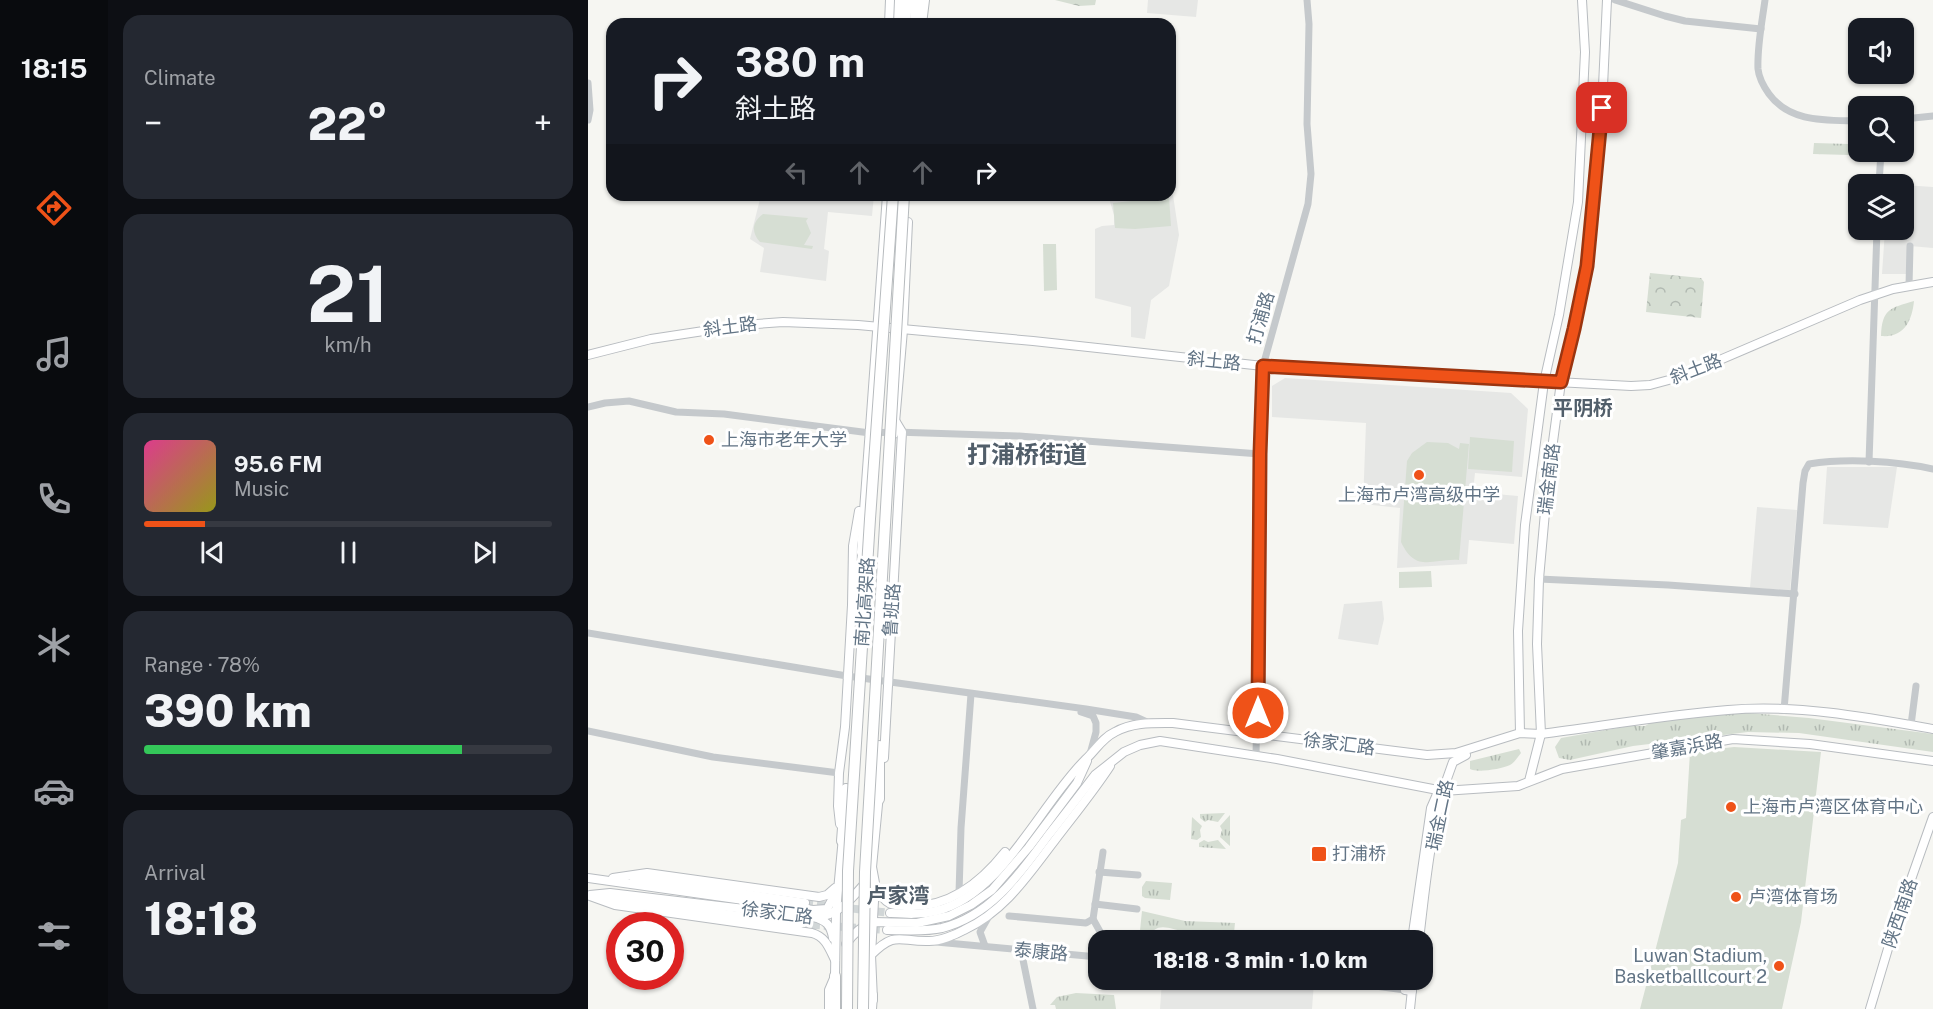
<!DOCTYPE html>
<html lang="en">
<head>
<meta charset="utf-8">
<style>
  body { margin:0; font-family:"Public Sans","Noto Sans SC",sans-serif; background:#242831; color:#f1f3f6; height:100vh; display:flex; flex-direction:column; font-size:22px; white-space:nowrap }
  * { box-sizing:border-box; margin:0 }
  p { font-size:20px; color:#9ea1a6 }
  .icon { flex:none; width:33px; height:33px; fill:none; stroke:currentColor; stroke-width:2; stroke-linecap:round; stroke-linejoin:round }
  .map { position:relative; flex:1; overflow:hidden }
  .details { display:flex; flex-direction:column; gap:15px; padding:15px; background:#0d0f14; width:480px }
  .details>* { flex:none }
  .top-card { position:absolute; left:18px; top:18px; width:570px; height:183px; border-radius:18px; box-shadow:0 2px 4px #0004; background:#171b24; color:#f1f3f6; overflow:hidden }
  .fabs { position:absolute; left:1260px; top:18px; display:grid; gap:12px }
  .fabs a { display:grid; place-items:center; width:66px; height:66px; border-radius:12px; background:#171b24; box-shadow:0 2px 4px #0004; font-size:30px }
  .speed { position:absolute; left:18px; top:912px; display:flex; gap:12px; font-size:30px; font-weight:700; text-align:center }
  .speed>* { display:grid; place-content:center; width:78px; height:78px; border-radius:50%; background:#171b24; box-shadow:0 2px 4px #0004; line-height:1 }
  .speed .limit { border:9px solid #d22; background:#fff; color:#111 }
  .pin { position:absolute; display:grid; place-items:center; width:51px; height:51px; color:#fff; margin:-26px; border-radius:12px; box-shadow:0 3px 9px #0006 }
  .me { position:absolute; width:66px; margin:-33px; rotate:0deg; stroke-linejoin:round; filter:drop-shadow(0 0 4px #0008) }
  .turn { display:flex; align-items:center; gap:21px; height:126px; padding:0 30px; font-size:27px }
  .turn .icon { width:78px; height:78px; stroke-width:2.5 }
  .turn b { display:block; font-size:42px; line-height:51px }
  .lanes { display:flex; align-items:center; height:57px; padding:0 30px; background:#0003; justify-content:center; gap:30px; direction:ltr }
  .lanes .off { opacity:.35 }
  .big { font-size:45px; font-weight:800; line-height:1.1 }
  .details .widget { flex:1; display:flex; flex-direction:column; justify-content:center; gap:9px; min-width:0; padding:0 21px; border-radius:18px; background:#242831 }
  .details .dial { align-items:center; gap:0 }
  .dial b { font-size:78px; line-height:1 }
  .song { display:flex; align-items:center; gap:18px }
  .cover { width:72px; height:72px; border-radius:9px; background:linear-gradient(135deg,hsl(330 70% 55%),hsl(60 70% 35%)) }
  .played { height:6px; border-radius:3px; background:linear-gradient(90deg,#ef5218 15%,#363941 15%) }
  .keys { display:flex; justify-content:space-around; direction:ltr }
  .heat { display:flex; justify-content:space-between; align-items:center; font-size:33px; direction:ltr }
  .charge { height:9px; border-radius:4px; background:linear-gradient(90deg,#34c759 78%,#363941 0) }
  .trip { position:absolute; left:500px; top:930px; width:345px; height:60px; border-radius:18px; background:#171b24; box-shadow:0 2px 4px #0004; font-weight:800; line-height:60px; text-align:center }
  main { display:flex; flex:1; min-height:0 }
  .tabs { display:flex; flex-direction:column; width:108px; justify-content:space-around; align-items:center; background:#090b0e; color:#9ea1a6 }
  .tabs .icon { width:42px; height:42px }
  .tabs .on { color:#ef5218 }
  .tabs b { font-size:27px; color:#f1f3f6 }
  .map>svg:first-child { display:block }
  .built { fill:#e6e7e5 }
  .grass { fill:url(#grass-tufts) }
  .forest { fill:url(#forest-crowns) }
  .pitch { fill:#d6ded3 }
  .lines { fill:none; stroke-linecap:round; stroke-linejoin:round }
  .major-tunnel { stroke:#d1d6d7; stroke-width:8; stroke-dasharray:8 4; stroke-linecap:butt }
  .major-casing { stroke:#b8bcc0; stroke-width:10 }
  .highway-casing { stroke:#b7bbbe; stroke-width:12 }
  .minor { stroke:#c5c9cc; stroke-width:7 }
  .major { stroke:#fff; stroke-width:8 }
  .highway { stroke:#fff; stroke-width:10 }
  .highway-bridge-casing { stroke:#b7bbbe; stroke-width:12; stroke-linecap:butt }
  .highway-bridge { stroke:#fff; stroke-width:10 }
  .route-casing { stroke:#9b3510; stroke-width:15 }
  .route { stroke:#ef5218; stroke-width:10 }
  .poi-dot { fill:#ef5218; stroke:#fff; stroke-width:2 }
  .labels { text-anchor:middle; stroke-width:6; stroke-linejoin:round; paint-order:stroke }
  .street-label { font-size:18px; fill:#627485; stroke:#fff }
  .poi-label { font-size:18px; fill:#627485; stroke:#fff; text-anchor:start }
  .neighbourhood-label { font-size:20px; font-weight:bold; fill:#515e6a; stroke:#fff }
  .quarter-label { font-size:21px; font-weight:bold; fill:#515e6a; stroke:#fff }
  .district-label { font-size:24px; font-weight:bold; fill:#515e6a; stroke:#fff }
</style>
</head>
<body>
<main>
<nav class="tabs">
<b>18:15</b>
<svg class="icon on" aria-label="directions" viewBox="0 0 24 24"><path d="M12 3l9 9-9 9-9-9zM9 14v-3h6M13 9l2 2-2 2"/></svg>
<svg class="icon" aria-label="music" viewBox="0 0 24 24"><path d="M9 18V5l10-2v13"/><circle cx="6" cy="18" r="3"/><circle cx="16" cy="16" r="3"/></svg>
<svg class="icon" aria-label="phone" viewBox="0 0 24 24"><path d="M5 4h4l2 5-3 2q2 4 5 5l2-3 5 2v4C11 20 4 13 5 4z"/></svg>
<svg class="icon" aria-label="climate" viewBox="0 0 24 24"><path d="M12 3v18M4 7l16 10M4 17L20 7"/></svg>
<svg class="icon" aria-label="car" viewBox="0 0 24 24"><path d="M5 17H2v-5l4-1 3-4h7l3 4 3 1v5h-3M9 17h6M6 11h13"/><circle cx="7" cy="17" r="2"/><circle cx="17" cy="17" r="2"/></svg>
<svg class="icon" aria-label="filters" viewBox="0 0 24 24"><path d="M4 7h16M4 17h16"/><circle cx="9" cy="7" r="2"/><circle cx="15" cy="17" r="2"/></svg>
</nav>
<section class="details">
<div class="widget"><p>Climate</p>
<div class="heat"><a>−</a><b class="big">22°</b><a>+</a></div>
</div>
<div class="widget dial"><b>21</b><p>km/h</p></div>
<div class="widget">
<div class="song"><i class="cover"></i><div><b>95.6 FM</b><p>Music</p></div></div>
<div class="played"></div>
<div class="keys"><svg class="icon" aria-label="previous" viewBox="0 0 24 24"><path d="M18 5L8 12l10 7zM5 5v14"/></svg><svg class="icon" aria-label="pause" viewBox="0 0 24 24"><path d="M8 5v14M16 5v14"/></svg><svg class="icon" aria-label="next" viewBox="0 0 24 24"><path d="M6 5l10 7-10 7zM19 5v14"/></svg></div>
</div>
<div class="widget"><p>Range · 78%</p><b class="big">390 km</b><div class="charge"></div></div>
<div class="widget"><p>Arrival</p><b class="big">18:18</b></div>
</section>
<div class="map">
<svg width="1345" height="1009" viewBox="0 0 1345 1009">
  <defs>
    <pattern id="grass-tufts" width="24" height="20" patternUnits="userSpaceOnUse" patternTransform="scale(1.5)"><rect width="24" height="20" fill="#d6ded3"/><path d="M3 7l-1-3M5 7V3M7 7l1-3M15 17l-1-3M17 17v-4M19 17l1-3" fill="none" stroke="#b1b9b1"/></pattern>
    <pattern id="forest-crowns" width="20" height="18" patternUnits="userSpaceOnUse" patternTransform="scale(1.5)"><rect width="20" height="18" fill="#d6ded3"/><path d="M2 6a3 3 0 1 1 6 0M12 15a3 3 0 1 1 6 0" fill="none" stroke="#b1b9b1"/></pattern>
  </defs>
  <rect width="100%" height="100%" fill="#f6f6f2"/>
  <g class="built">
    <polygon points="560,0 610,0 608,17 559,13"/>
    <polygon points="582,175 591,235 581,286 563,300 557,339 543,337 543,307 507,298 507,229 514,226 526,225 526,215 520,195 582,195"/>
    <polygon points="1316,185 1345,187 1345,248 1322,246 1319,274 1294,274 1297,230 1316,230"/>
    <polygon points="173,195 286,195 284,216 240,212 236,249 241,251 238,281 172,272 176,248 162,239"/>
    <polygon points="697,378 923,393 940,409 934,477 887,473 885,492 930,496 926,544 881,540 879,564 809,568 812,508 775,504 778,423 684,417 684,386"/>
    <polygon points="1239,467 1309,467 1300,528 1235,524"/>
    <polygon points="1169,507 1209,510 1202,590 1162,588"/>
    <polygon points="794,601 796,619 790,645 750,639 756,604"/>
    <polygon points="574,980 705,980 726,982 724,1009 572,1009"/>
  </g>
  <g class="grass">
    <polygon points="1226,143 1261,144 1261,155 1225,154"/>
    <path d="M1326,301c-2,20 -10,37 -33,35 1,-27 9,-28 33,-35z"/>
    <polygon points="1149,712 1221,718 1345,734 1345,752 1211,733 1160,732 1045,746 982,760 971,758 967,747 973,738 1041,726 1057,726 1068,720"/>
    <path d="M931,749l2,4c-3,4 -7,10 -11,12 -8,4 -33,8 -40,4v-8z"/>
    <polygon points="637,813 630,822 620,820 617,822 612,818 612,814"/>
    <polygon points="642,815 642,846 632,837 634,830 632,826"/>
    <polygon points="604,817 614,826 612,830 613,837 609,840 603,839"/>
    <polygon points="616,840 620,842 630,840 638,849 611,847 611,843"/>
    <polygon points="558,881 584,883 582,900 557,898 554,896 554,887"/>
    <path d="M554,911l43,10 50,2 -1,10 -12,2 -2,4 -34,-2v-5c-18,-3 -29,-12 -40,8h-7z"/>
    <polygon points="488,993 526,995 528,1009 468,1009 467,1005 462,1005 469,997"/>
  </g>
  <g class="forest">
    <polygon points="467,0 508,0 507,5 491,6"/>
    <polygon points="1062,273 1113,278 1116,282 1113,318 1058,312"/>
  </g>
  <g class="pitch">
    <polygon points="581,197 583,226 547,229 527,228 525,203"/>
    <path d="M175,214l45,4 -2,3 5,12 -7,12 9,1 -1,3 -52,-7c-9,-10 -8,-20 3,-28z"/>
    <polygon points="455,244 468,244 469,290 456,291"/>
    <polygon points="882,437 926,441 924,472 880,469"/>
    <path d="M839,442l21,1 11,6 1,-6 9,1 -10,116c-26,-2 -43,14 -58,-18l6,-81 5,-8z"/>
    <polygon points="843,571 844,587 811,588 811,572"/>
    <polygon points="1146,747 1233,752 1213,922 1194,1009 1052,1009 1090,863 1093,820 1098,818 1102,752"/>
  </g>
  <g class="lines">
    <g class="major-tunnel">
      <polyline points="217,903 302,913"/>
      <polyline points="212,924 299,930"/>
    </g>
    <defs>
      <g id="major">
        <polyline points="301,24 302,0"/>
        <polyline points="310,24 311,0"/>
        <polyline points="0,355 63,339 155,325 195,322 270,325 445,341 675,366 1043,386 1062,385 1092,377 1272,300 1305,289 1345,282"/>
        <polyline points="306,434 315,330 320,222"/>
        <polyline points="273,552 299,195"/>
        <polyline points="271,621 272,565"/>
        <polyline points="932,733 930,631 937,525 956,382 971,315 990,202 997,52 994,0"/>
        <polyline points="296,758 314,432 308,422"/>
        <polyline points="941,781 953,734 949,644 951,579 960,479 973,382 986,329 999,266 1014,108 1019,0"/>
        <polyline points="252,824 250,806 251,773 257,727 264,605 265,546 271,511"/>
        <polyline points="0,878 225,910 239,909 248,892"/>
        <polyline points="25,878 59,873 231,897 239,895 247,888"/>
        <polyline points="46,880 64,880 217,903"/>
        <path d="M288,886c9,20 16,20 37,20 38,0 69,-25 92,-54"/>
        <path d="M2,895l20,-2 203,24c13,3 18,8 20,21"/>
        <path d="M2,896l25,9 197,28c14,4 17,15 23,27"/>
        <polyline points="17,898 212,924"/>
        <path d="M302,913c16,1 30,2 46,-2 66,-16 103,-105 149,-151 11,-10 17,-22 30,-28 18,-10 38,-9 58,-9l254,32 29,-2 64,-20 21,1c62,-8 125,-19 187,-24 68,-6 138,7 205,19"/>
        <path d="M229,917c22,-2 35,-19 49,-35"/>
        <path d="M299,930c18,0 37,2 55,-2 48,-12 77,-53 105,-91 16,-20 32,-41 48,-62l29,-23 16,-7 20,-4 117,18 166,32 75,-5 44,-17 171,-30 77,5 123,17"/>
        <polyline points="824,940 843,808 853,785"/>
        <path d="M831,940c7,-58 12,-122 34,-178l13,-7"/>
        <path d="M258,944c7,-10 15,-18 27,-22l44,1 32,-7 22,-11 21,-15 37,-43 48,-64 10,-22"/>
        <path d="M283,955c25,-25 28,-13 58,-14 11,0 26,-6 35,-11 41,-19 64,-55 91,-90 19,-25 38,-48 55,-74"/>
        <polyline points="819,980 817,990 824,991"/>
        <polyline points="285,1000 283,955 287,883 284,867 291,794"/>
        <polyline points="241,1009 241,990 247,976 248,912 255,837"/>
        <polyline points="822,1009 825,980"/>
        <polyline points="1282,1009 1308,922 1345,817"/>
      </g>
      <g id="highway">
        <polyline points="317,24 319,0"/>
        <polyline points="327,24 328,0"/>
        <polyline points="333,24 336,0"/>
        <polyline points="273,570 276,546"/>
        <polyline points="291,799 291,746"/>
        <polyline points="254,841 258,789"/>
        <polyline points="247,976 247,1009"/>
        <polyline points="283,1009 284,995"/>
      </g>
    </defs>
    <use href="#major" class="major-casing"/>
    <use href="#highway" class="highway-casing"/>
    <g class="minor">
      <polyline points="1027,0 1077,16 1097,21 1173,29"/>
      <path d="M1177,0c-3,22 -8,47 -7,69 1,10 6,18 11,25 21,29 58,26 89,27"/>
      <polyline points="0,83 2,110 0,120"/>
      <polyline points="1316,119 1345,116"/>
      <polyline points="1291,184 1293,152"/>
      <polyline points="1321,286 1322,246"/>
      <polyline points="0,407 17,403 41,401 88,412 136,414 282,433 307,432 431,436 672,454"/>
      <polyline points="1281,462 1289,230"/>
      <polyline points="951,579 1080,585 1207,594"/>
      <polyline points="0,633 259,676 498,709 548,717 561,723"/>
      <path d="M1196,710l19,-227 2,-12 4,-7c37,-6 87,-3 124,5"/>
      <polyline points="493,712 505,716 508,723 508,732 502,754"/>
      <polyline points="1323,725 1328,686"/>
      <polyline points="0,731 125,757 251,773"/>
      <polyline points="668,756 675,366 720,204 723,174 719,124 721,24 719,0"/>
      <polyline points="515,852 505,919 515,937 515,940"/>
      <polyline points="511,872 550,875"/>
      <polyline points="371,893 373,828 383,694"/>
      <polyline points="507,904 549,909"/>
      <polyline points="421,916 498,923 505,919"/>
      <polyline points="348,942 510,957"/>
      <polyline points="397,946 392,932 401,916"/>
      <polyline points="433,950 445,1009"/>
      <polyline points="743,980 817,990"/>
    </g>
    <use href="#major" class="major"/>
    <use href="#highway" class="highway"/>
    <defs>
      <g id="highway-bridge">
        <polyline points="259,1009 260,871 282,519 305,195"/>
        <polyline points="275,1009 277,872 316,195"/>
      </g>
    </defs>
    <use href="#highway-bridge" class="highway-bridge-casing"/>
    <use href="#highway-bridge" class="highway-bridge"/>
  </g>
  <g class="lines">
    <defs>
      <polyline id="route" points="670,713 672,454 675,366 973,382 986,329 999,266 1014,108"/>
    </defs>
    <use href="#route" class="route-casing"/>
    <use href="#route" class="route"/>
  </g>
  <g class="poi-dot">
    <circle cx="121" cy="440" r="6"/>
    <circle cx="831" cy="475" r="6"/>
    <circle cx="1143" cy="807" r="6"/>
    <rect x="723" y="846" width="16" height="16" rx="3"/>
    <circle cx="1148" cy="897" r="6"/>
    <circle cx="1191" cy="966" r="6"/>
  </g>
  <g class="labels">
    <g class="street-label">
      <text transform="translate(673 318) rotate(-74)" y="6">打浦路</text>
      <text transform="translate(142 327) rotate(-7)" y="6">斜土路</text>
      <text transform="translate(626 361) rotate(6)" y="6">斜土路</text>
      <text transform="translate(1108 369) rotate(-21)" y="6">斜土路</text>
      <text transform="translate(961 479) rotate(-83)" y="6">瑞金南路</text>
      <text transform="translate(277 602) rotate(-86)" y="6">南北高架路</text>
      <text transform="translate(304 610) rotate(-86)" y="6">鲁班路</text>
      <text transform="translate(751 744) rotate(7)" y="6">徐家汇路</text>
      <text transform="translate(1099 747) rotate(-10)" y="6">肇嘉浜路</text>
      <text transform="translate(852 815) rotate(-78)" y="6">瑞金二路</text>
      <text transform="translate(189 913) rotate(7)" y="6">徐家汇路</text>
      <text transform="translate(1312 913) rotate(-71)" y="6">陕西南路</text>
      <text transform="translate(453 952) rotate(5)" y="6">泰康路</text>
    </g>
    <g class="poi-label">
      <text x="133" y="446">上海市老年大学</text>
      <text x="831" y="501" text-anchor="middle">上海市卢湾高级中学</text>
      <text x="1155" y="813">上海市卢湾区体育中心</text>
      <text x="744" y="860">打浦桥</text>
      <text x="1160" y="903">卢湾体育场</text>
      <text x="1179" y="962" text-anchor="end">Luwan Stadium,<tspan x="1179" dy="21">Basketballlcourt 2</tspan></text>
    </g>
    <g class="neighbourhood-label">
      <text x="995" y="415">平阴桥</text>
    </g>
    <g class="quarter-label">
      <text x="310" y="903">卢家湾</text>
    </g>
    <g class="district-label">
      <text x="439" y="463">打浦桥街道</text>
    </g>
  </g>
</svg>
<div class="fabs">
<a><svg class="icon" aria-label="sound" viewBox="0 0 24 24"><path d="M4 9h4l5-4v14l-5-4H4zM17 9q2 3 0 6"/></svg></a>
<a><svg class="icon" aria-label="search" viewBox="0 0 24 24"><circle cx="10" cy="10" r="6"/><path d="M15 15l6 6"/></svg></a>
<a><svg class="icon" aria-label="layers" viewBox="0 0 24 24"><path d="M12 4l9 5-9 5-9-5zM3 14l9 5 9-5"/></svg></a>
</div>
<div class="speed"><div class="limit">30</div></div>
<div class="pin" style="left:1014px;top:108px;background:#d93025"><svg class="icon" aria-label="arrive" viewBox="0 0 24 24"><path d="M6 21V4h12l-3 4 3 4H6"/></svg></div>
<svg class="me" style="left:670px;top:713px" viewBox="-20 -20 40 40"><circle r="17" fill="#ef5218" stroke="#fff" stroke-width="3"/><path d="M0-11L8 9 0 5-8 9z" fill="#fff"/></svg>
<div class="trip">18:18 · 3 min · 1.0 km</div>
<div class="top-card">
<div class="turn"><svg class="icon" aria-label="right" viewBox="0 0 24 24"><path d="M7 20v-9h11M14 6l5 5-5 5"/></svg><div><b>380 m</b>斜土路</div></div>
<div class="lanes"><svg class="icon off" aria-label="left" viewBox="0 0 24 24"><path d="M17 20v-9H6M10 6l-5 5 5 5"/></svg><svg class="icon off" aria-label="ahead" viewBox="0 0 24 24"><path d="M12 20V5M6 11l6-6 6 6"/></svg><svg class="icon off" aria-label="ahead" viewBox="0 0 24 24"><path d="M12 20V5M6 11l6-6 6 6"/></svg><svg class="icon" aria-label="right" viewBox="0 0 24 24"><path d="M7 20v-9h11M14 6l5 5-5 5"/></svg></div>
</div>
</div>
</main>
</body>
</html>
